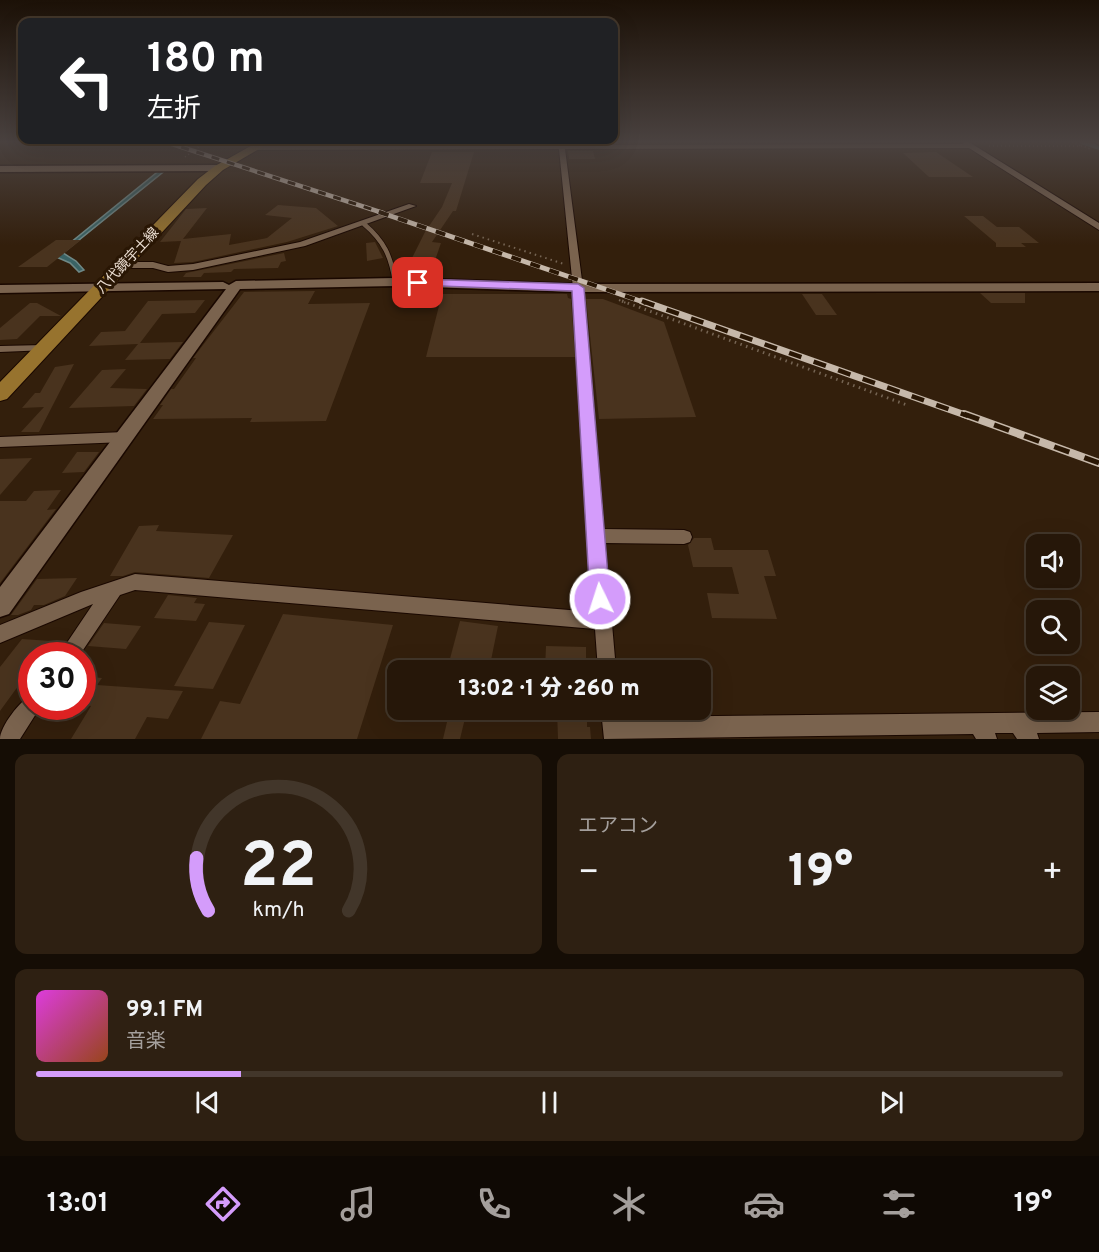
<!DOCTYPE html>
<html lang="ja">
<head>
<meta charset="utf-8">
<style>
  body { margin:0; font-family:Overpass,"Noto Sans JP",sans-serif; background:#2e2012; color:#f1f3f6; height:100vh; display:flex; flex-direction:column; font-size:22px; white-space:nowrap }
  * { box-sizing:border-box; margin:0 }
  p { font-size:20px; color:#a49f9c }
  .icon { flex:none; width:33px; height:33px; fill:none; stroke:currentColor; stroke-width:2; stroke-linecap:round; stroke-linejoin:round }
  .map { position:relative; height:739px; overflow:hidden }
  .panel { display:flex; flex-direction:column; gap:15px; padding:15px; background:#150d05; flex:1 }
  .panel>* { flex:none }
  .top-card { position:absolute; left:18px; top:18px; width:600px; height:126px; border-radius:12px; box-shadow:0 6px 24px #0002,0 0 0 2px #42362a; background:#202124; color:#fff; overflow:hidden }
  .controls { position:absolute; left:1026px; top:534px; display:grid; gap:12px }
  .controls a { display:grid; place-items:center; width:54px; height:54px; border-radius:12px; background:#261709; box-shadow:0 6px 24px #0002,0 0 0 2px #42362a; font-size:30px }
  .speed { position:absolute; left:18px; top:642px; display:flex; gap:12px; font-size:30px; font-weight:700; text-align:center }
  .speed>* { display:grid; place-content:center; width:78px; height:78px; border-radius:50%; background:#261709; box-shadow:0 6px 24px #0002,0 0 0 2px #42362a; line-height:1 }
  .speed .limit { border:9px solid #d22; background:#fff; color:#111 }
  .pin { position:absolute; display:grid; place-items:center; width:51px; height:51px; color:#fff; margin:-26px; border-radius:12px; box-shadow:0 3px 9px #0006 }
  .me { position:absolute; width:66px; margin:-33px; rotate:356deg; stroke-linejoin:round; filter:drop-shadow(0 0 4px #0008) }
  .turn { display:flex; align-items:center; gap:21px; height:126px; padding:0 30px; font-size:27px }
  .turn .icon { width:78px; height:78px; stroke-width:2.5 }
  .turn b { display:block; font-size:42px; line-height:51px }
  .big { font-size:45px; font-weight:800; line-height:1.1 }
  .panel .card { flex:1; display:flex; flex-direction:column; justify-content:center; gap:9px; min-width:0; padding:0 21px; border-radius:12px; background:#2e2012 }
  .panel .dial { align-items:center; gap:0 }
  .dial svg { height:156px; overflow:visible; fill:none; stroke:#42362a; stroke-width:7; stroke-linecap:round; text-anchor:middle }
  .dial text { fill:#f1f3f6; stroke:none }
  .song { display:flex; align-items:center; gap:18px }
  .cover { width:72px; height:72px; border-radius:9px; background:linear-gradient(135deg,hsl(300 70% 55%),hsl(20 70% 35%)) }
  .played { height:6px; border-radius:3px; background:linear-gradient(90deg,#d49cfb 20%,#42362a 20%) }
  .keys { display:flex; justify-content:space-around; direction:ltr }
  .heat { display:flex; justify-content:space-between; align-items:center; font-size:33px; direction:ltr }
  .panel .tiles { flex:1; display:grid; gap:15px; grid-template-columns:1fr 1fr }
  .card:last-child { grid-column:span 2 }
  .trip { position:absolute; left:387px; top:660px; width:324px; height:60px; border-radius:12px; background:#261709; box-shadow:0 6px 24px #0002,0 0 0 2px #42362a; font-weight:800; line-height:60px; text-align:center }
  .dock { display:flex; height:96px; justify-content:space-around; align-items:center; background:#0f0904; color:#a49f9c }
  .dock .icon { width:42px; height:42px }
  .dock .selected { color:#d49cfb }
  .dock b { font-size:27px; color:#f1f3f6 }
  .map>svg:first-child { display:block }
  .water { fill:#3a6365; stroke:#6f8886; stroke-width:1.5 }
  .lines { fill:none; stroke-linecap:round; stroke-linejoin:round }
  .canal { fill:#3a6365; fill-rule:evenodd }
  .building { fill:#49331e }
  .lane-casing { stroke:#1a0800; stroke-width:6 }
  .street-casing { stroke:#1a0800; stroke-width:2 }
  .secondary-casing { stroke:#1a0800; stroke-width:3 }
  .primary-casing { stroke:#1a0800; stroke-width:2 }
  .path-far2 { stroke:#756453; stroke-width:1.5; stroke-dasharray:1 3; stroke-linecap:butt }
  .path-far1 { stroke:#756453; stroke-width:2; stroke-dasharray:1.5 4; stroke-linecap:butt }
  .path { stroke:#756453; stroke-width:3; stroke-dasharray:1.5 4.5; stroke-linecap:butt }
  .lane { stroke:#7a634e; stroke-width:4.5 }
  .street { fill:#7a634e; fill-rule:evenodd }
  .secondary { fill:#7a634e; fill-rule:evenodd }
  .primary { fill:#97732e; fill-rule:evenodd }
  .rail-far3-casing { stroke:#c6b8aa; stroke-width:4.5 }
  .rail-far2-casing { stroke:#c6b8aa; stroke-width:5 }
  .rail-far1-casing { stroke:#c6b8aa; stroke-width:7 }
  .rail-casing { stroke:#c6b8aa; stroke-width:8 }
  .rail-far3 { stroke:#291604; stroke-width:3; stroke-dasharray:8; stroke-linecap:butt }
  .rail-far2 { stroke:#291604; stroke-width:4; stroke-dasharray:10; stroke-linecap:butt }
  .rail-far1 { stroke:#291604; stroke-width:4.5; stroke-dasharray:13; stroke-linecap:butt }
  .rail { stroke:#291604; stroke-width:5; stroke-dasharray:16; stroke-linecap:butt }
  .route { fill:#d49cfb; stroke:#8a65a3; stroke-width:1.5 }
  .labels { text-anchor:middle; stroke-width:6; stroke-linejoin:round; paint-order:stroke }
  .far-street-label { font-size:14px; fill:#ebded2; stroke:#291604 }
</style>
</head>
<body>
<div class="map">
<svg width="1099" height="739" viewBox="0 0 1099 739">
  <rect width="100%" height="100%" fill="#331f0c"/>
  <polygon class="water" points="161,169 167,169 63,253 76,261 84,270 79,272 70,263 54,256"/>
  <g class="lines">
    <polygon class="canal" points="1080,142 1099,144 1099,150 1081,144"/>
  </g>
  <g class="building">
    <polygon points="568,151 593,151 595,159 569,159"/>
    <polygon points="432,152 474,152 456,211 453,211 432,242 441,243 431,272 405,272 425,232 442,207 452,183 420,183"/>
    <polygon points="936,152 973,177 929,177 903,153"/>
    <polygon points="278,205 316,208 338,226 287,242 193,262 174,263 181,241 160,242 186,209 207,208 183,239 231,234 229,245 267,238 292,218 265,215"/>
    <polygon points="964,216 983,216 997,227 1019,227 1039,243 1021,243 1026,247 996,247 996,243"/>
    <polygon points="56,240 81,240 47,267 18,267"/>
    <polygon points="375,242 383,258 367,261 366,243"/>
    <polygon points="284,253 286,261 281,262 278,268 234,269 231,272 204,273 201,277 183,277 186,273"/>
    <polygon points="315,291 308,304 370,303 326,421 250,422 252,418 153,419 163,405 160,405 171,389 174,389 196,358 193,358 244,292"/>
    <polygon points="980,293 1025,293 1025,303 991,303"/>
    <polygon points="442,294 567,294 568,298 571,299 575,357 426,357"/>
    <polygon points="802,294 822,294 837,315 816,315"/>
    <polygon points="586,299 603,299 664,322 696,417 599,419"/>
    <polygon points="205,300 195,313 162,314 140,343 183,342 170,359 125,360 138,344 89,346 101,332 125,331 148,301"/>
    <polygon points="30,303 37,303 61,316 40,316 17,339 0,340 0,328"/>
    <polygon points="74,364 39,432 21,432 44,407 22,408 35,393 40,393 55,367"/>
    <polygon points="126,369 110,388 147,389 134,406 69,408 102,370"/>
    <polygon points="77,452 99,452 84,472 62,473"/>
    <polygon points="32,458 0,495 0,459"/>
    <polygon points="61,490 47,510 56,509 0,583 0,501 26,501 34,491"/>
    <polygon points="159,525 156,531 233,535 209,578 135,572 123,576 110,576 139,526"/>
    <polygon points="694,538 711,538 714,550 768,550 776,576 764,576 777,619 712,618 707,593 739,594 732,567 693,567 688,545"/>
    <polygon points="77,578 65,596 44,605 34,605 31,610 18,615 11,615 37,579"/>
    <polygon points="168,595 197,598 194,603 205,604 196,621 154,618"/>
    <polygon points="283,614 393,625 357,739 201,739 220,701 240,704"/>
    <polygon points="460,621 498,626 489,670 447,670"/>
    <polygon points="209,622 245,625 213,689 174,686"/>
    <polygon points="104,623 141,626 126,649 88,646"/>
    <polygon points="22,639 51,641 40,656 32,656 32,667 0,711 0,667"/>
    <polygon points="546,646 586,647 586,670 545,670"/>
    <polygon points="82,676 102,678 97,685 183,691 168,719 147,717 135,739 71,739 91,706 84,705 82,708"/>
    <polygon points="436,710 467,710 460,739 443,739 447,722 433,720"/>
    <polygon points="557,710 587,710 587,727 590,727 591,739 558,739"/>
  </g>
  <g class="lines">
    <defs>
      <path id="lane" d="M364,224c20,17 27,32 31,58"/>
      <g id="street">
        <polygon points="558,142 564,142 565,145 963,144 964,142 969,142 1099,223 1099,230 969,148 565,149 583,288 604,529 684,530 690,532 692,537 690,542 684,544 605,543 616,670 598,670 595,629 135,590 120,595 79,656 58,656 93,604 0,643 0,625 81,592 135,574 594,612 589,540 587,536 589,533 573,288 559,149 255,150 252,148 255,146 558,145"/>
        <polygon points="1094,142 1099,142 1099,145"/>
        <polygon points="409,204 416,206 305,246 193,270 168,272 153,268 123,268 118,265 123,262 153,262 168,266 193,264 300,242"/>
        <polygon points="44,345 50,348 48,350 0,352 0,346"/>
        <polygon points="125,432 130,434 132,437 130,440 125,442 0,447 0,437"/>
        <path d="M32,695v11h9l-21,33h-20c0,-12 20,-39 32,-44z"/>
        <polygon points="601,710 621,710 622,717 1099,712 1099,732 1037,733 1039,739 1017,739 1013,733 995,733 997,739 976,739 973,734 604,739"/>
      </g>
      <g id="secondary">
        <polygon points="0,166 219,165 224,168 219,171 0,172"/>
        <polygon points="395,278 578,284 1099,283 1099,291 578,292 395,286 240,289 9,614 0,617 0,587 226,289 0,293 0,285 223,282 229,285 236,281"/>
      </g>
      <polygon id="primary" points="258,142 271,142 223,170 206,185 7,399 0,401 0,382 198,179 215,166"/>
    </defs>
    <use href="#lane" class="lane-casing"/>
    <use href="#street" class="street-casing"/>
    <use href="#secondary" class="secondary-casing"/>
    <use href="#primary" class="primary-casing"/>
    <g class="path-far2">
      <polyline points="1072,142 1081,146"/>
      <polyline points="989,146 1083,146 1090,149"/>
      <polyline points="185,157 205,142"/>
    </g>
    <g class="path-far1">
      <polyline points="472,234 564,264"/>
      <polyline points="619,300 626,303"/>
    </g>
    <polyline class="path" points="622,301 907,405"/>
    <use href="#lane" class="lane"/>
    <use href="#street" class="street"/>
    <use href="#secondary" class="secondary"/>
    <use href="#primary" class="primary"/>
    <defs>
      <polyline id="rail-far3" points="166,142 383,213"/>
      <polyline id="rail-far2" points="379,212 646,303"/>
      <polyline id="rail-far1" points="642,301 968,416"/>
      <polyline id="rail" points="964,414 1099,463"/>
    </defs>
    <use href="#rail-far3" class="rail-far3-casing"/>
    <use href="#rail-far2" class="rail-far2-casing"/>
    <use href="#rail-far1" class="rail-far1-casing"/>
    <use href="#rail" class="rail-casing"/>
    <use href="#rail-far3" class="rail-far3"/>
    <use href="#rail-far2" class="rail-far2"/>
    <use href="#rail-far1" class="rail-far1"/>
    <use href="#rail" class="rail"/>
  </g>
  <linearGradient id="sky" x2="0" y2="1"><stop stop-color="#1c1107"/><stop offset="0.58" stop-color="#4a4240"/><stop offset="1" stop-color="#4a4240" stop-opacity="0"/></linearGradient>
  <rect width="1099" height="245" fill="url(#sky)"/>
  <polygon class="route" points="418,279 578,284 584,288 610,599 607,606 600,609 593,606 590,599 572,291 415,285 413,283"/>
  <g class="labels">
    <g class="far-street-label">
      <text transform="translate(127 260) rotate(-47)" y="5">八代鏡宇土線</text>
    </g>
  </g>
</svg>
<div class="controls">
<a><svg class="icon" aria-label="sound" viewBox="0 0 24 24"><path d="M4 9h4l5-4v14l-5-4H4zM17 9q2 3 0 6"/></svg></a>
<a><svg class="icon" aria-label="search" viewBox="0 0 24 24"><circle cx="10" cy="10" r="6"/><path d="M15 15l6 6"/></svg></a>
<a><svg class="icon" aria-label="layers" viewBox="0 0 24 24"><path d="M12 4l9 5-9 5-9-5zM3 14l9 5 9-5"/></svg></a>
</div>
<div class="speed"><div class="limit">30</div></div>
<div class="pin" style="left:418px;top:283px;background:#d93025"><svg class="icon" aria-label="arrive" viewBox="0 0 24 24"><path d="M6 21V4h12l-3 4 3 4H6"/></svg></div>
<svg class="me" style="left:600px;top:599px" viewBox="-20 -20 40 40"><circle r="17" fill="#d49cfb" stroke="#fff" stroke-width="3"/><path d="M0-11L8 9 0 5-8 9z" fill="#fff"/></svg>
<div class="trip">13:02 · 1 分 · 260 m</div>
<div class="top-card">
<div class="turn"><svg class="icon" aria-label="left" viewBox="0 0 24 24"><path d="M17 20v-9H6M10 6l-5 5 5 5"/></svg><div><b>180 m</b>左折</div></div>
</div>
</div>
<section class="panel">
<div class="tiles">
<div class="card dial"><svg viewBox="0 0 100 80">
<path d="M14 69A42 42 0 1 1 86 69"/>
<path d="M14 69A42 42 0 0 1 8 42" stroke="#d49cfb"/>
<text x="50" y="56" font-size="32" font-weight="700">22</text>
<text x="50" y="72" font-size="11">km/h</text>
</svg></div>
<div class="card"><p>エアコン</p>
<div class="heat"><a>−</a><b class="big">19°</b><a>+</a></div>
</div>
<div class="card">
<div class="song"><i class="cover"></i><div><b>99.1 FM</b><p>音楽</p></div></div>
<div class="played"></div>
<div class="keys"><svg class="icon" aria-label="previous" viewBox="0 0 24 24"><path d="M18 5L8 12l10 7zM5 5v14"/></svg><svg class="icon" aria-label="pause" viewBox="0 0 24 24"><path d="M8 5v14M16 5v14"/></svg><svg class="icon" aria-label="next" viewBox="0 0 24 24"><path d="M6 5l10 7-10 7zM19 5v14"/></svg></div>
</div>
</div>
</section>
<nav class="dock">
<b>13:01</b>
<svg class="icon selected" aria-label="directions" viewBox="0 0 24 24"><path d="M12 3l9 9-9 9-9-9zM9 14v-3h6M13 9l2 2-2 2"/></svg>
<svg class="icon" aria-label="music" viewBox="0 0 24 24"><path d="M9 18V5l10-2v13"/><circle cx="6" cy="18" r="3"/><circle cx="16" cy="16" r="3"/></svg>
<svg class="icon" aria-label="phone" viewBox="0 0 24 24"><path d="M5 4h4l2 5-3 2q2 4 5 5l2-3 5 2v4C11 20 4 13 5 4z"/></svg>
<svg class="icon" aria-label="climate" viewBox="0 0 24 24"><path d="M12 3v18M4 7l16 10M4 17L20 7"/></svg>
<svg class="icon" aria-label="car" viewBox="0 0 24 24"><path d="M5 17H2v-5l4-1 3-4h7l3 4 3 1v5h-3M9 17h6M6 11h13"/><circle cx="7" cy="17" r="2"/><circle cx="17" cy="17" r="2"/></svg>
<svg class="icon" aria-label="filters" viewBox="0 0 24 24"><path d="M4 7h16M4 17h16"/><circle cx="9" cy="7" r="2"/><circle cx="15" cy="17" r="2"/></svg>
<b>19°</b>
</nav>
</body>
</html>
